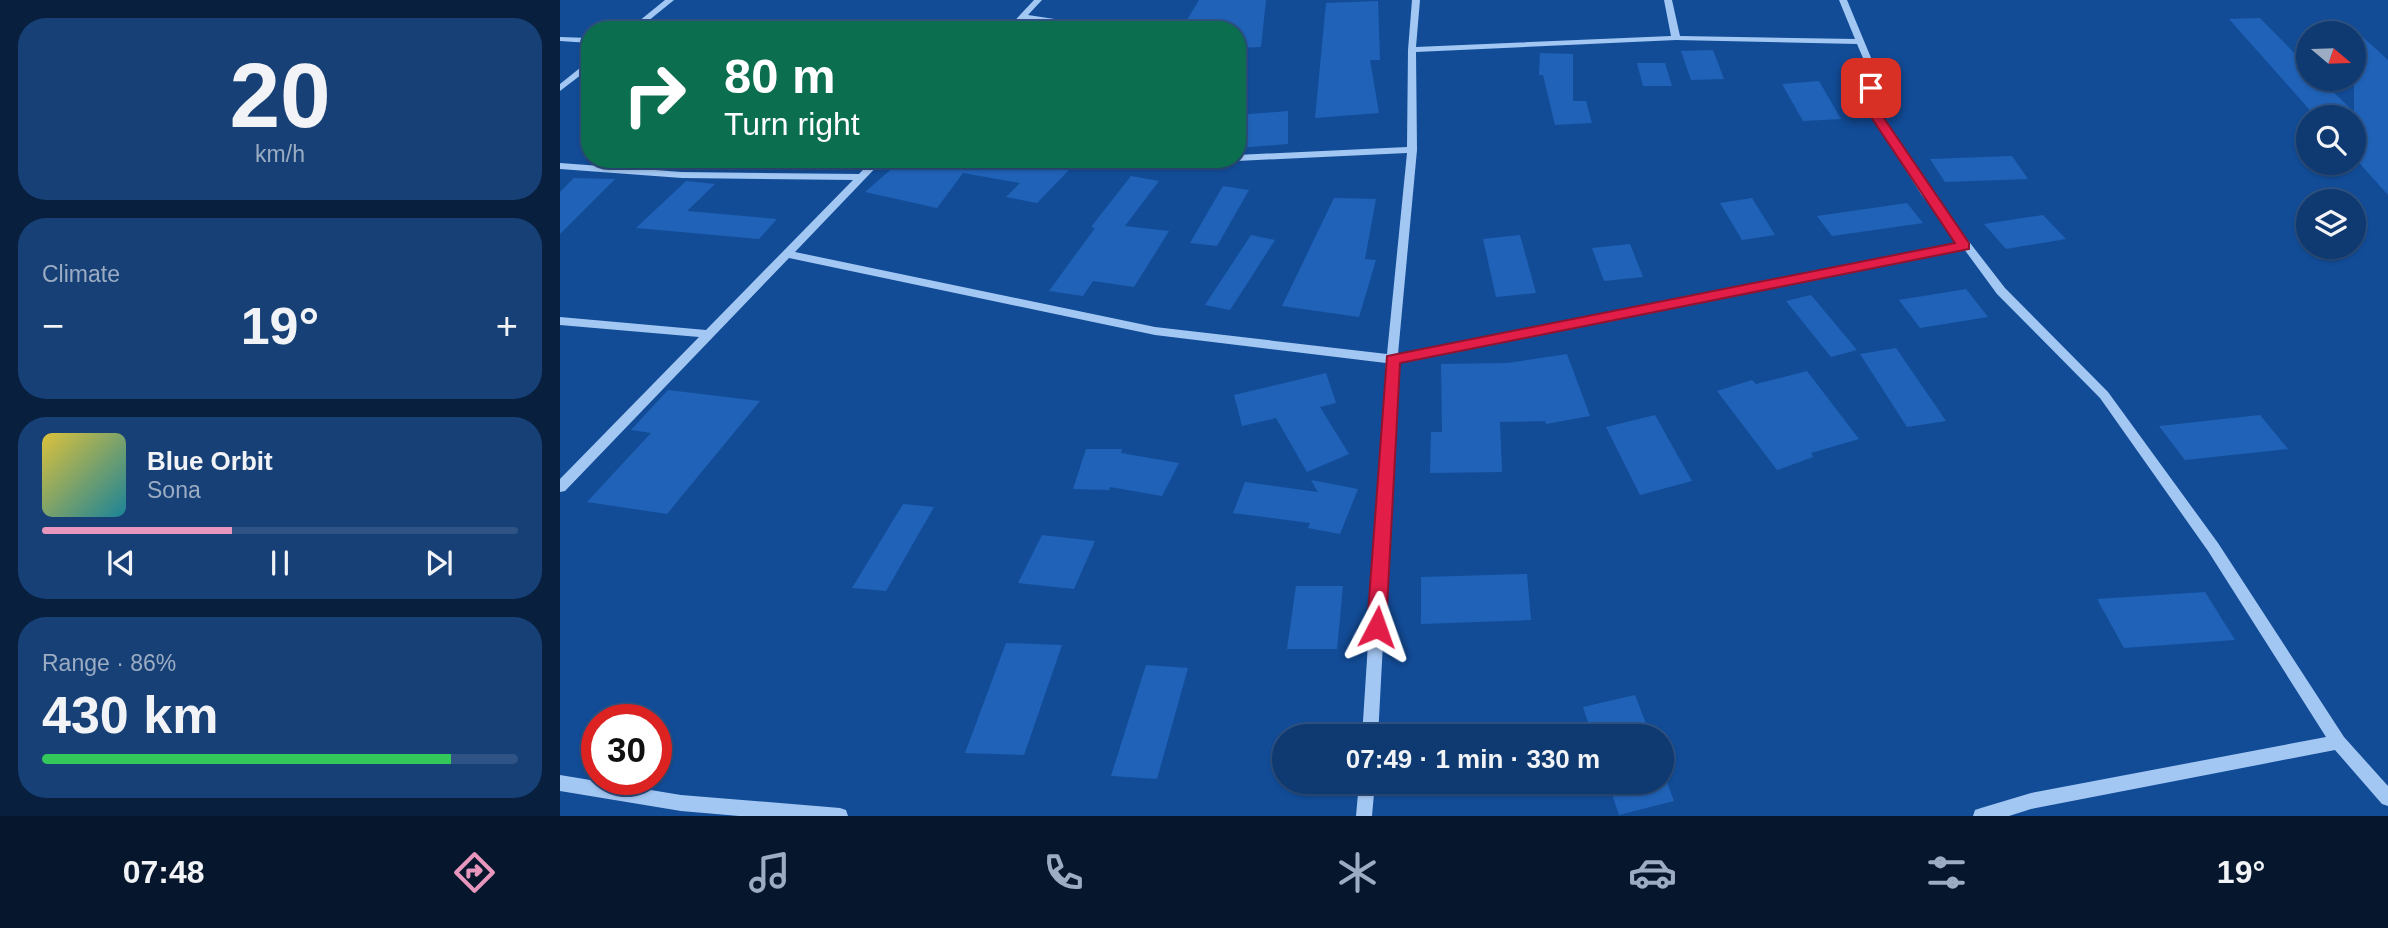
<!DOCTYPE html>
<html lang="en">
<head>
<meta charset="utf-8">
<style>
  body { margin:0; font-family:Helvetica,sans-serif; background:#174076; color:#f1f3f6; height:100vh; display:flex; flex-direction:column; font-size:26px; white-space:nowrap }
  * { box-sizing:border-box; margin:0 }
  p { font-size:23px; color:#9bacc3 }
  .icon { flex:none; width:38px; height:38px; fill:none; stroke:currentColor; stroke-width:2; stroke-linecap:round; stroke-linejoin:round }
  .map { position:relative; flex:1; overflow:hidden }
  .drawer { display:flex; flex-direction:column; gap:18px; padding:18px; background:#081f3e; width:560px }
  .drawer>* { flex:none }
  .guide { position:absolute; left:21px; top:21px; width:665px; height:147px; border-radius:28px; box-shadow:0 2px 5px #0004,0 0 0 2px #2e5384; background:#0b6e4f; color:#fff; overflow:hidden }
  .needle { width:46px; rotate:109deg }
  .tools { position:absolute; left:1736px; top:21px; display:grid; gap:14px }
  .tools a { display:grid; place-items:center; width:70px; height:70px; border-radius:50%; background:#0e3971; box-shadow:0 2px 5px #0004,0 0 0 2px #2e5384; font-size:35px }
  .speed { position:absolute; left:21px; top:704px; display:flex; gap:14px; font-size:35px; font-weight:700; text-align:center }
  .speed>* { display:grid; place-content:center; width:91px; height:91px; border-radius:50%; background:#0e3971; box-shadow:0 2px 5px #0004,0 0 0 2px #2e5384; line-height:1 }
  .speed .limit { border:10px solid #d22; background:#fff; color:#111 }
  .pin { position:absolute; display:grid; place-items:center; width:60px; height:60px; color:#fff; margin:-30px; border-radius:14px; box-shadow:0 4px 10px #0006 }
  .me { position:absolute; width:77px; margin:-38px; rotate:4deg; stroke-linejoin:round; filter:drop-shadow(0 0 5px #0008) }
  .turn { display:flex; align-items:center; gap:24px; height:147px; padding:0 28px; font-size:32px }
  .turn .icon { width:91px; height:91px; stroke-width:2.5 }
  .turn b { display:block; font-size:49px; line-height:60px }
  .big { font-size:52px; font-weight:700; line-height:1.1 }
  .drawer .widget { flex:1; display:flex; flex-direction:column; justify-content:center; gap:10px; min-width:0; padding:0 24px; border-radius:28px; background:#174076 }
  .drawer .dial { align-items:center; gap:0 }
  .dial b { font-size:91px; line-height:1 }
  .song { display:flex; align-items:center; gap:21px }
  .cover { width:84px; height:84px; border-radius:10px; background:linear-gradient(135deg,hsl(50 70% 55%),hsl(190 70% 35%)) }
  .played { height:7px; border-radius:4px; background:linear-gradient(90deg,#e797bd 40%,#2e5384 40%) }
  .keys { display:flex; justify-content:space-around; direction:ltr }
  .heat { display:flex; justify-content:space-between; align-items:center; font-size:38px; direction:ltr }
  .charge { height:10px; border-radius:5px; background:linear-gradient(90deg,#34c759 86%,#2e5384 0) }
  .trip { position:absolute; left:712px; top:724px; width:402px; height:70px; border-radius:35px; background:#0e3971; box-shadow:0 2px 5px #0004,0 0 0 2px #2e5384; font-weight:700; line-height:70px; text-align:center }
  .dock { display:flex; height:112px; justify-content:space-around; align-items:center; background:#06172d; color:#9bacc3 }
  .dock .icon { width:49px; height:49px }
  .dock .current { color:#e797bd }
  .dock b { font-size:32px; color:#f1f3f6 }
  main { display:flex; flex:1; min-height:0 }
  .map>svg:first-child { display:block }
  .building { fill:#2062b7 }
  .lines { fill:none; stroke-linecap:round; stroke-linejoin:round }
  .minor { fill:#a3c7f3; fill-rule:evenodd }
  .route { fill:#e11d48; stroke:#92132f; stroke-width:2 }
</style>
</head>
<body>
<main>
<section class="drawer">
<div class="widget dial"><b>20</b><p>km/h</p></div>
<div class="widget"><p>Climate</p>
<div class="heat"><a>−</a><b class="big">19°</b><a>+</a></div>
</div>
<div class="widget">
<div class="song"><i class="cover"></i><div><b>Blue Orbit</b><p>Sona</p></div></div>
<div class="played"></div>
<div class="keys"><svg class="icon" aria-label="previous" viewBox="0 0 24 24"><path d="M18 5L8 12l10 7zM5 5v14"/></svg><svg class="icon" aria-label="pause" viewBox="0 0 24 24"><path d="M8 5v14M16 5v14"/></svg><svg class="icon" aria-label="next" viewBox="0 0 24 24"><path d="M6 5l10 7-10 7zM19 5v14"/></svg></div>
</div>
<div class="widget"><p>Range · 86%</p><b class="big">430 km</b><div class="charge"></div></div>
</section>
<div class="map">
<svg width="1828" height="816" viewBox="0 0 1828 816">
  <rect width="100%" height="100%" fill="#124c97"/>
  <g class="building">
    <polygon points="639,0 706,0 701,47 677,48 677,28 624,25"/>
    <polygon points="818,1 820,60 810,60 819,113 755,118 766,3"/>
    <polygon points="1700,18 1748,67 1748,79 1760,79 1794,112 1794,29 1828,60 1828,195 1794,157 1794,117 1756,117 1669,19"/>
    <polygon points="1153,50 1164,79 1131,80 1121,51"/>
    <polygon points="980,53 1013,54 1013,101 1026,101 1032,123 995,125 983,75 979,75"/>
    <polygon points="1077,63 1105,63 1112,86 1083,86"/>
    <polygon points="1259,81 1281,119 1243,121 1222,84"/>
    <polygon points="728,111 728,144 677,148 677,115"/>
    <polygon points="1452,156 1468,179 1385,182 1370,159"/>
    <polygon points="343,159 456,159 509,170 477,203 446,197 460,183 403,173 377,208 305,192"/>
    <polygon points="571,176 599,181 565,226 609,231 574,287 533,281 523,296 489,291 535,228 531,227"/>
    <polygon points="14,178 55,179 0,234 0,192"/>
    <polygon points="126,181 155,184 127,211 217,219 199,239 76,228"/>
    <polygon points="663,186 689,190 657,246 630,243"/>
    <polygon points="774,198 816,199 805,259 816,260 799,317 722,306"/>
    <polygon points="1192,198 1215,235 1182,240 1160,203"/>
    <polygon points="1347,203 1363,223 1272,236 1257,216"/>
    <polygon points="1483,215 1506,239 1446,249 1424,224"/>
    <polygon points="691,235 715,240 670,310 645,305"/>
    <polygon points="960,235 976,293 936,297 923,239"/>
    <polygon points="1070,244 1083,277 1044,281 1032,248"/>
    <polygon points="1406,289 1428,317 1360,328 1339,300"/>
    <polygon points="1251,295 1297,350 1271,357 1226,301"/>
    <polygon points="1336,348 1386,421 1347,427 1300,354"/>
    <polygon points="1007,354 1030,416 986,424 985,421 940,422 942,472 870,473 871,432 882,432 881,364 948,363"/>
    <polygon points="1247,371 1299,439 1251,453 1253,457 1217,470 1157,391 1192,380 1196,384"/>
    <polygon points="766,373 776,403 760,407 789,454 747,472 716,418 682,426 674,395"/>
    <polygon points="108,390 200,401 107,514 27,502 91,433 71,430"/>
    <polygon points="1095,415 1132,481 1080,495 1046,427"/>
    <polygon points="1700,415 1728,449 1625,460 1599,426"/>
    <polygon points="526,449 562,449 561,453 619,463 602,496 550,487 549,490 513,489"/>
    <polygon points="751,480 798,489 780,534 748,528 750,523 673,513 685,482 758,492"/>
    <polygon points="343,504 374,507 326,591 292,588"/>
    <polygon points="482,535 535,541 514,589 458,583"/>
    <polygon points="967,574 971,620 861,624 861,577"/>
    <polygon points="736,586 783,586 777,649 727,649"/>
    <polygon points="1645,592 1675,640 1564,648 1537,599"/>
    <polygon points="446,643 502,645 464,755 405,753"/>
    <polygon points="586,665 628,668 597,779 551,776"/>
    <polygon points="1075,695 1091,737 1033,737 1023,707"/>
    <polygon points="1048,782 1107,782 1114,801 1059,815"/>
  </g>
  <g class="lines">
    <g class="minor">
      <polygon points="105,0 114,0 77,30 68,30"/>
      <polygon points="474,0 482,0 468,15 554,28 558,30 535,30 464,20 455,30 446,30"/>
      <path d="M852,0h8l-4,47 255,-11 -7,-36h8l8,36 175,3 -16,-39h8l27,65 4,46 51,79 76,98 103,104 110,151 126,194 44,49v20l-6,-2 -47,-54 -304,59 -22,7h-36l2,-6 6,-2 50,-15 295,-56 -118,-186 -108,-153 -103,-104 -33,-45 -566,113 -20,375h-16l24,-374 -231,-28 -366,-77 -224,233 -5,1v-13l139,-142 -139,-12v-8l146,13 147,-150 -171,-2 -122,-9v-6l122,9 177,2 14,-15h11l-89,93 360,75 232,27 20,-201 -170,8 -4,-2h4v-4l170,-8 1,-97zM1116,40l181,4 9,21 2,46 53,83 38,50 -561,110 19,-204 -1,-98z"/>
      <polygon points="0,37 30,38 30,43 0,41"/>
      <polygon points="30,60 30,68 0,91 0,84"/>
      <polygon points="0,775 121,795 280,808 286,810 288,816 179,816 121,811 0,791"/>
      <polygon points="799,782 815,782 812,816 796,816"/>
    </g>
  </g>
  <polygon class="route" points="1311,84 1317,88 1319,111 1409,243 1409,249 840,363 826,627 824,633 817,635 810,633 807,627 827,356 1395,243 1307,111 1305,88"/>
</svg>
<div class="tools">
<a><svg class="needle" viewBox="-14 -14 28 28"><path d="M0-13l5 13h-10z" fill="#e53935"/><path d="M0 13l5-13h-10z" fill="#9bacc3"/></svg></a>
<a><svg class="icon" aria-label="search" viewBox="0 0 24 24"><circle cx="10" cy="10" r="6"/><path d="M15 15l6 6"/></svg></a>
<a><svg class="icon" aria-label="layers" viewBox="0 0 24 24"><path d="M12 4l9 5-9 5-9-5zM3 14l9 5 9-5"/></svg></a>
</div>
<div class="speed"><div class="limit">30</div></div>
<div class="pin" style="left:1311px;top:88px;background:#d93025"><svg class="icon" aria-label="arrive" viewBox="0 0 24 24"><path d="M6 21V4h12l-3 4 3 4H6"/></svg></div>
<svg class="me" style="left:817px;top:627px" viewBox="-20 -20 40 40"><path d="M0-17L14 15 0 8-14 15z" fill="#e11d48" stroke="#fff" stroke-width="4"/></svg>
<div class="trip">07:49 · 1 min · 330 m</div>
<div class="guide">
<div class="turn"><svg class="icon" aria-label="right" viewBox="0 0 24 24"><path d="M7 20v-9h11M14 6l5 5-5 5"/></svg><div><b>80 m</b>Turn right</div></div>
</div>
</div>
</main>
<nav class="dock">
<b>07:48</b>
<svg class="icon current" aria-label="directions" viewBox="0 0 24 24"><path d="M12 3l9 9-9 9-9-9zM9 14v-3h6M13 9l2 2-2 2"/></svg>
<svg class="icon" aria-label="music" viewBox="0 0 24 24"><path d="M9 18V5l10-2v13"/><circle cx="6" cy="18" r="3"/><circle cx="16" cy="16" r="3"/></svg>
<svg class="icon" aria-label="phone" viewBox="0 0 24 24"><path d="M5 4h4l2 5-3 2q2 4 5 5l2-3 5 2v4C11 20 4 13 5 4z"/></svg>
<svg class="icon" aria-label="climate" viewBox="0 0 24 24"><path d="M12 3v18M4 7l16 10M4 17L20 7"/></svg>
<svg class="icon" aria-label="car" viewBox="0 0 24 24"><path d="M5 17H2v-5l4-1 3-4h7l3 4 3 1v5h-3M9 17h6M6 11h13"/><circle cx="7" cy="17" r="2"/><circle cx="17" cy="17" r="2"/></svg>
<svg class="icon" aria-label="filters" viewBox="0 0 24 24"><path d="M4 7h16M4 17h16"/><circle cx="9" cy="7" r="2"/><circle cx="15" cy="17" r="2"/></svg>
<b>19°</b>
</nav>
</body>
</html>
